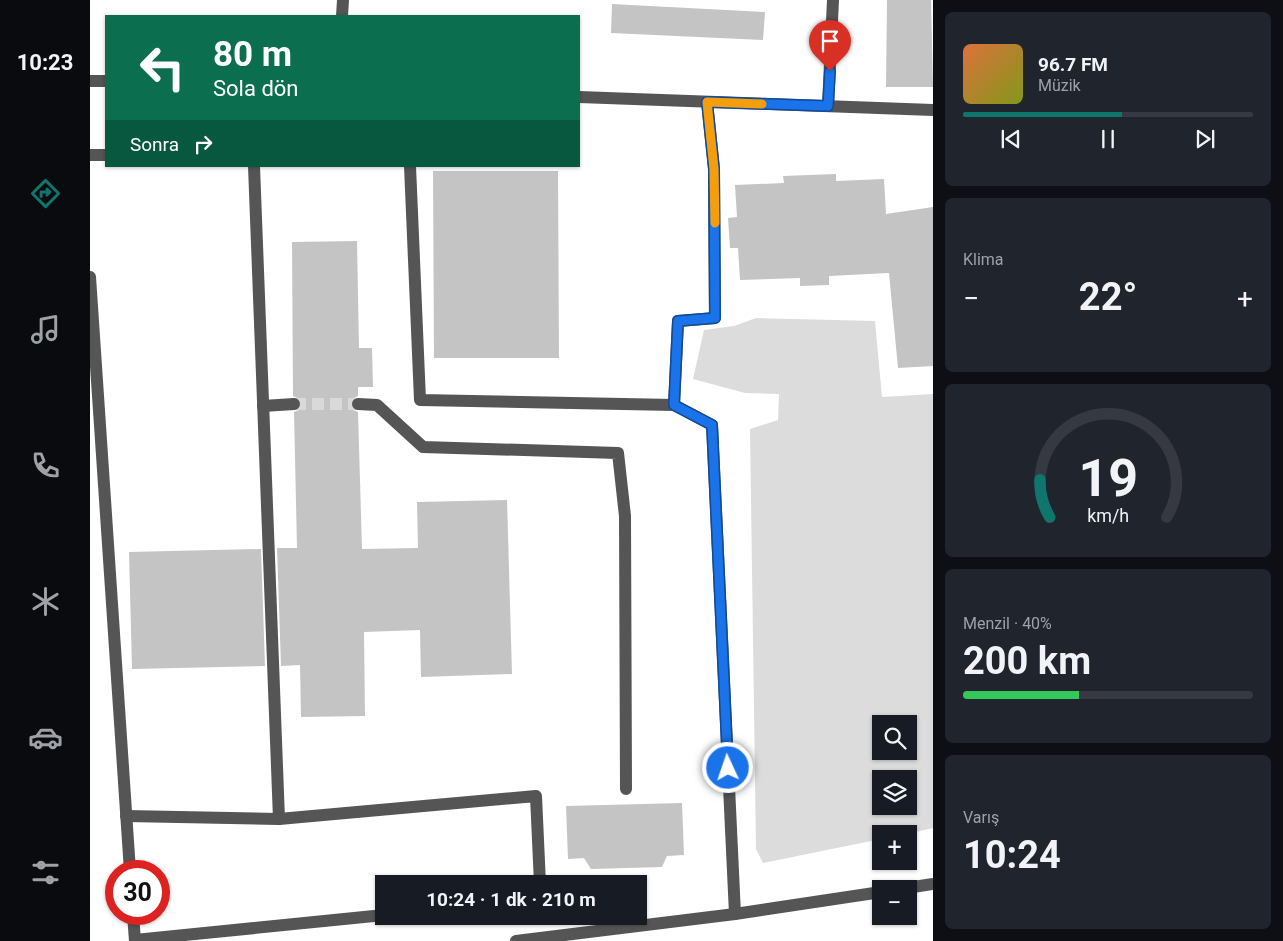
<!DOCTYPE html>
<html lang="tr">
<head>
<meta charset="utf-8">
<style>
  body { margin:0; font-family:Roboto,sans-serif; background:#20242c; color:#f1f3f6; height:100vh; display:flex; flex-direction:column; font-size:19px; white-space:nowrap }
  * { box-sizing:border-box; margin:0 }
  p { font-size:16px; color:#9ea1a6 }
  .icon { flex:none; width:28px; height:28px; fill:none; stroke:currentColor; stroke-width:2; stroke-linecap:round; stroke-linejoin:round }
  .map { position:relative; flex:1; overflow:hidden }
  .side { display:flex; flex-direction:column; gap:12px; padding:12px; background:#0d0f14; width:350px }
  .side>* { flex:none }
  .guide { position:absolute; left:15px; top:15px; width:475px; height:152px; border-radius:0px; box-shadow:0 1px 4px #0004; background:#0b6e4f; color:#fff; overflow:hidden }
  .buttons { position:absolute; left:782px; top:715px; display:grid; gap:10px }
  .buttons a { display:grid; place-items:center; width:45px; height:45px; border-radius:0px; background:#171b24; box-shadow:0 1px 4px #0004; font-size:25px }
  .speed { position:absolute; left:15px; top:860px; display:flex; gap:10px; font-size:25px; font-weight:700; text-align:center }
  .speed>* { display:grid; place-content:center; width:65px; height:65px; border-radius:50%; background:#171b24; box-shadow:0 1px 4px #0004; line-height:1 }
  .speed .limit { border:8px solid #d22; background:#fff; color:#111 }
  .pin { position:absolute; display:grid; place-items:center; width:42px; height:42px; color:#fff; margin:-51px -21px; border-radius:50% 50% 50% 0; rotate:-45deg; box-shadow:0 0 5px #0007 }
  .pin .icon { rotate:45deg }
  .me { position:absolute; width:55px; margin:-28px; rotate:357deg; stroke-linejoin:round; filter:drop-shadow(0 0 4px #0008) }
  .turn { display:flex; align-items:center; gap:18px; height:105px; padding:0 25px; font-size:22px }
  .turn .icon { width:65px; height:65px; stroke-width:2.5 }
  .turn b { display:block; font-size:35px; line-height:42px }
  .then { display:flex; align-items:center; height:48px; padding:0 25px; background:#0003; gap:10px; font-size:19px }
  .big { font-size:38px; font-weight:700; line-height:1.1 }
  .side .tile { flex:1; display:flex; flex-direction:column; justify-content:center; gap:8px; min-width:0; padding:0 18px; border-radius:8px; background:#20242c }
  .side .dial { align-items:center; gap:0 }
  .dial svg { height:130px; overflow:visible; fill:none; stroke:#363941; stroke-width:7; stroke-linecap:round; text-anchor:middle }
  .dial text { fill:#f1f3f6; stroke:none }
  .song { display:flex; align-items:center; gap:15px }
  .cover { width:60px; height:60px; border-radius:8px; background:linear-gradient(135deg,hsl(20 70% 55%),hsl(70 70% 35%)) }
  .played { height:5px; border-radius:2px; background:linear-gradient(90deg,#0f766e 55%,#363941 55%) }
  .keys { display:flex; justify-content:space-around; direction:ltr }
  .heat { display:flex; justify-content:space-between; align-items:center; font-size:28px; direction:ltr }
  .charge { height:8px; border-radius:4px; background:linear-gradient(90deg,#34c759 40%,#363941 0) }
  .trip { position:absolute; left:285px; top:875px; width:272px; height:50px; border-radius:0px; background:#171b24; box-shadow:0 1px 4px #0004; font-weight:700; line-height:50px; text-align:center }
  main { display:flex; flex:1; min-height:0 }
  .tab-bar { display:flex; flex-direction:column; width:90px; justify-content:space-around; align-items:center; background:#090b0e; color:#9ea1a6 }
  .tab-bar .icon { width:35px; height:35px }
  .tab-bar .current { color:#0f766e }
  .tab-bar b { font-size:22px; color:#f1f3f6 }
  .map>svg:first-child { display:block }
  .green { fill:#dcdcdc; fill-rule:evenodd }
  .building { fill:#c4c4c4 }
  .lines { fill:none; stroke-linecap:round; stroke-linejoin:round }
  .minor-tunnel { stroke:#d9d9d9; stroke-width:12; stroke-dasharray:12 6; stroke-linecap:butt }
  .minor { stroke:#555; stroke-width:12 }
  .route-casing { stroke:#114b97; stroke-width:12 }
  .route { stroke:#1a73e8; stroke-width:9 }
  .slow { stroke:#f59e0b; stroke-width:9 }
</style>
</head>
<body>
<main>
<nav class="tab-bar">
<b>10:23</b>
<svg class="icon current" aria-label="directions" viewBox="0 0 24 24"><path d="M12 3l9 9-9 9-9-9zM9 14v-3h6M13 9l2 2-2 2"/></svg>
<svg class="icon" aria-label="music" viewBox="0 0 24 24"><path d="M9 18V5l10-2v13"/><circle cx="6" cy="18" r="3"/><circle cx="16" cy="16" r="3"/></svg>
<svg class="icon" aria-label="phone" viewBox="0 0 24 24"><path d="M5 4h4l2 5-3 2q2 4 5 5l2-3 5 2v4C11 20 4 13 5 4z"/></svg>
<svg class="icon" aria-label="climate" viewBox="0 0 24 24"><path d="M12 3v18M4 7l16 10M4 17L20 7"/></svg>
<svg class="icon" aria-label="car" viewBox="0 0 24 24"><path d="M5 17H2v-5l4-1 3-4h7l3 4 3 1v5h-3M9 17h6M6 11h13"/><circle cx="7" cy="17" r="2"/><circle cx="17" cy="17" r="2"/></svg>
<svg class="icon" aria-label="filters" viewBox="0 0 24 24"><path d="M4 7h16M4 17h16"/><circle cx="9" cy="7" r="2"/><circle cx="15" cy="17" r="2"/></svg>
</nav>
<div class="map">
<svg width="843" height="941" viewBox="0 0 843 941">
  <rect width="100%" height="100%" fill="#fff"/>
  <path class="green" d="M666,318l119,3 7,76 51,-3v434l-26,6h-26v5l-118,24 -7,-14 -6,-420 28,-9 1,-26 -34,-1 -52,-14 11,-49 30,-4zM791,724h28v27h-28zM791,779h28v27h-28z"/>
  <g class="building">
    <polygon points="797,0 841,0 843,87 796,87"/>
    <polygon points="522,4 675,12 673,40 521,33"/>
    <polygon points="343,171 468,171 469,358 344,358"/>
    <polygon points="746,174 746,181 794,179 796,214 843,207 843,366 808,368 799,273 739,276 739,285 710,286 710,278 650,280 648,248 640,248 638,218 647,217 645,185 694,183 693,176"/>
    <polygon points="267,241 269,348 282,348 283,387 268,387 268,396 262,399 260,404 263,410 268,412 272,549 328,548 327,502 417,500 422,674 331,677 330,630 274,632 275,716 211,717 210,665 191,666 187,548 207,548 204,412 209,410 212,404 210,399 203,396 202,242"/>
    <polygon points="171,549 175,666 42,669 39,552"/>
    <polygon points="592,803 594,855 577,856 572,867 501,869 494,858 478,859 476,806"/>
  </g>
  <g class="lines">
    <polyline class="minor-tunnel" points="204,404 268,404"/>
    <g class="minor">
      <polyline points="252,16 253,0"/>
      <polyline points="0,81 16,81"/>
      <polyline points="489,97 843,110"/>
      <polyline points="738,106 743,0"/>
      <polyline points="0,155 16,155"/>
      <polyline points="320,166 330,400 584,405 588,321 625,318 624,169 617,102"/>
      <polyline points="0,277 40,871"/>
      <polyline points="268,404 287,405 333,447 528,453 535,516 536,789"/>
      <polyline points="584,405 622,425 645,914"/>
      <polyline points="173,406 204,404"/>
      <polyline points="36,816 189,819 164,166"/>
      <polyline points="189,819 446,796 450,884"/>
      <polyline points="810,889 843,884"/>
      <polyline points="43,914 45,941"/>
      <polyline points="45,940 294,915"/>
      <polyline points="426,941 645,914 791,892"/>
    </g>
  </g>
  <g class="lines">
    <defs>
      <polyline id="route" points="638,768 622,425 584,405 588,321 625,318 624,169 617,102 738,106 740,71"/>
    </defs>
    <use href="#route" class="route-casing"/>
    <use href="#route" class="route"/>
    <polyline class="slow" points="625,223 624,169 617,102 672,104"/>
  </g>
</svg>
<div class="buttons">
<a><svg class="icon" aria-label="search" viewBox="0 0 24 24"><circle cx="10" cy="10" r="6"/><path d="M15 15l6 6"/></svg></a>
<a><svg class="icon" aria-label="layers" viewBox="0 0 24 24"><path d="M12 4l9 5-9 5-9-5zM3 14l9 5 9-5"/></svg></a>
<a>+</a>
<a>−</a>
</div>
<div class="speed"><div class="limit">30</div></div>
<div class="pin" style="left:740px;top:71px;background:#d93025"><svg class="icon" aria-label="arrive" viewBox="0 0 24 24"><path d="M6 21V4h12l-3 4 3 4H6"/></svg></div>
<svg class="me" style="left:638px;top:768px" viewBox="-20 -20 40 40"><circle r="17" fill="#1a73e8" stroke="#fff" stroke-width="3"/><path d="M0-11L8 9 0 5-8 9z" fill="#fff"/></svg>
<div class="trip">10:24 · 1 dk · 210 m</div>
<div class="guide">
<div class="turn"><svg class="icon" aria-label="left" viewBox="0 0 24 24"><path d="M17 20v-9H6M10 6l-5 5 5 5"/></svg><div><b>80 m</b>Sola dön</div></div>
<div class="then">Sonra<svg class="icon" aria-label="right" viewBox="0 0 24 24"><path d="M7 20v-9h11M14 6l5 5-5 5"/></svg></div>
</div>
</div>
<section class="side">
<div class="tile">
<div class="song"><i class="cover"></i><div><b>96.7 FM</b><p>Müzik</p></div></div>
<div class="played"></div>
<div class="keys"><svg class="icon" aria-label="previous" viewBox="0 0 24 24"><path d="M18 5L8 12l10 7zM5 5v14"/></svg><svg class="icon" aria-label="pause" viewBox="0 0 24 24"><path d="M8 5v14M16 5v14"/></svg><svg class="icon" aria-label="next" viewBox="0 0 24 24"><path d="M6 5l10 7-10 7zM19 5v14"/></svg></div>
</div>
<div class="tile"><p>Klima</p>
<div class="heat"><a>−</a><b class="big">22°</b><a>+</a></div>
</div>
<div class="tile dial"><svg viewBox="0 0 100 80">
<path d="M14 69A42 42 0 1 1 86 69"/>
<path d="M14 69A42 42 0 0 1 8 46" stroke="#0f766e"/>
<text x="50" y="56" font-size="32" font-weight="700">19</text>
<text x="50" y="72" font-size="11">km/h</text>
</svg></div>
<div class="tile"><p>Menzil · 40%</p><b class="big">200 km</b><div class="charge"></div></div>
<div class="tile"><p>Varış</p><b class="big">10:24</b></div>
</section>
</main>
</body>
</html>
